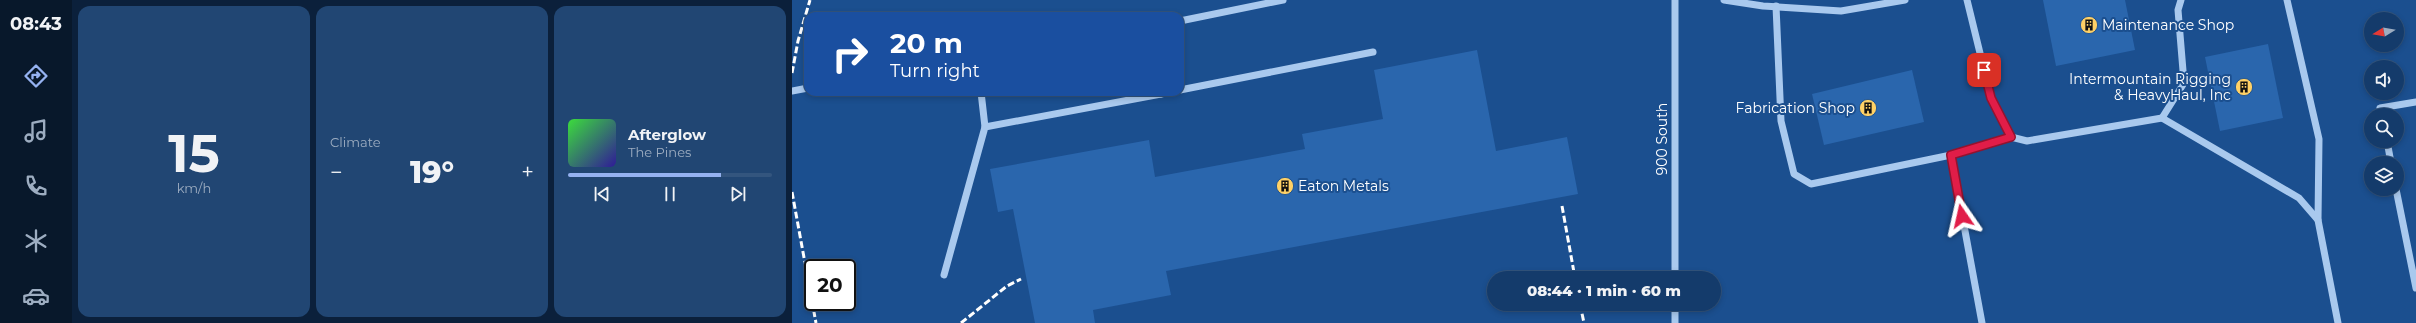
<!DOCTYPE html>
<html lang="en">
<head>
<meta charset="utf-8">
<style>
  body { margin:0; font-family:Montserrat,sans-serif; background:#214673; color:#f1f3f6; height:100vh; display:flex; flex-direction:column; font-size:15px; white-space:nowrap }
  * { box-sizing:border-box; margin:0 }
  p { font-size:13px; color:#9dadc1 }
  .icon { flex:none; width:22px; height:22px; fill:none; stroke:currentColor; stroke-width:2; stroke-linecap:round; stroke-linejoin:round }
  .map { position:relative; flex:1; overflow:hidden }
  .drawer { display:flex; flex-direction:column; gap:6px; padding:6px; background:#0b203b; width:720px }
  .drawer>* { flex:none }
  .top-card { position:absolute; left:12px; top:12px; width:380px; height:84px; border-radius:12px; box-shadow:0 2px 6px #0003,0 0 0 1px #33557e; background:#1a4fa0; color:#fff; overflow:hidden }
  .needle { width:26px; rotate:259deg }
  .buttons { position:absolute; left:1572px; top:12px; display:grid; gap:8px }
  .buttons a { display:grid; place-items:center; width:40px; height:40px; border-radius:50%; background:#143b6b; box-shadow:0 2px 6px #0003,0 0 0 1px #33557e; font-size:20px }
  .speed { position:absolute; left:12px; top:259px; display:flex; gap:8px; font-size:20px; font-weight:700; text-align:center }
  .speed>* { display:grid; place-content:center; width:52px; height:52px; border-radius:50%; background:#143b6b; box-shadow:0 2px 6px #0003,0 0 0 1px #33557e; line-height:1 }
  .speed .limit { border:2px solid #111; border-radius:6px; background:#fff; color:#111 }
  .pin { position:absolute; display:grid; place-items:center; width:34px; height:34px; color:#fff; margin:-17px; border-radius:8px; box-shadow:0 2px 6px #0006 }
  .me { position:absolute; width:44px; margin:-22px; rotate:349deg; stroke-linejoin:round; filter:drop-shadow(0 0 3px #0008) }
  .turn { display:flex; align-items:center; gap:14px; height:84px; padding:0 20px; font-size:18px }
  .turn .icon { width:52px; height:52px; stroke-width:2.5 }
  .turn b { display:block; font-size:28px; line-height:34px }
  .big { font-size:30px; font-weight:800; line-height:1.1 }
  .drawer .card { flex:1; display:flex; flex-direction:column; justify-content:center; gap:6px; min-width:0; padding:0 14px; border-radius:12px; background:#214673 }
  .drawer .dial { align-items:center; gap:0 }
  .dial b { font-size:52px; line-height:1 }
  .song { display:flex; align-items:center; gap:12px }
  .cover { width:48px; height:48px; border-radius:6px; background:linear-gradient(135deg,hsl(120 70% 55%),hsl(250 70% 35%)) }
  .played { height:4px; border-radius:2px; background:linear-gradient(90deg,#95b2f1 75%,#33557e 75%) }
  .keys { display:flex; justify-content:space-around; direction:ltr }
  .heat { display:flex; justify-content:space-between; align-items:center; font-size:22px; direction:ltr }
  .drawer .tiles { flex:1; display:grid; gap:6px; grid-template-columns:repeat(3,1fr) }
  .trip { position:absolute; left:695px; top:271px; width:234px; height:40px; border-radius:20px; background:#143b6b; box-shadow:0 2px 6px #0003,0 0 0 1px #33557e; font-weight:800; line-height:40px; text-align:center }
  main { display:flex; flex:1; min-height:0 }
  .menu { display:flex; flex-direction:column; width:72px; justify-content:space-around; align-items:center; background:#08182b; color:#9dadc1 }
  .menu .icon { width:28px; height:28px }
  .menu .current { color:#95b2f1 }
  .menu b { font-size:18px; color:#f1f3f6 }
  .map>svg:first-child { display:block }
  .building { fill:#2a66ad }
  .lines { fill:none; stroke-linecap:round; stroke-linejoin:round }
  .minor { stroke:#a9c9ee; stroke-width:7 }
  .rail { stroke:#fff; stroke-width:3; stroke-dasharray:7 3; stroke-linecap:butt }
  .route-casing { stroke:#92132f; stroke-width:10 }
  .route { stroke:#e11d48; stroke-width:7 }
  .labels { text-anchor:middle; stroke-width:4; stroke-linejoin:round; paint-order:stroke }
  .poi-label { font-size:14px; fill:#fff; stroke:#1b4f8f; text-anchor:start }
  .street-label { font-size:14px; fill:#fff; stroke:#1b4f8f }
</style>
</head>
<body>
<main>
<nav class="menu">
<b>08:43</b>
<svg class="icon current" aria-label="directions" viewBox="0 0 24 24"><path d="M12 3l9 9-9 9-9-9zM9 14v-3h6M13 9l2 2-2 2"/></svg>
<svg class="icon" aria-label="music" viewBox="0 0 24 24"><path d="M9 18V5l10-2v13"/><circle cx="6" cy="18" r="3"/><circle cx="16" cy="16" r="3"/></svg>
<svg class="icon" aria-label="phone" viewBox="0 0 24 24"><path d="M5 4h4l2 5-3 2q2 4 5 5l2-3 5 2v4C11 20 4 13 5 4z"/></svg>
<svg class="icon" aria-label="climate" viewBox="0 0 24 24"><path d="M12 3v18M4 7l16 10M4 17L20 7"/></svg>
<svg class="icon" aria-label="car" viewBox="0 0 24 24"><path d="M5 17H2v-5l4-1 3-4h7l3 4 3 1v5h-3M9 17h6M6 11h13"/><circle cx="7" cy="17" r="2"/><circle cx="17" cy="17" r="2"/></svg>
</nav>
<section class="drawer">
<div class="tiles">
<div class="card dial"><b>15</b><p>km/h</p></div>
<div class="card"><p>Climate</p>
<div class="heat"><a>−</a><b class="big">19°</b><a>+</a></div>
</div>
<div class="card">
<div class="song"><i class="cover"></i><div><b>Afterglow</b><p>The Pines</p></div></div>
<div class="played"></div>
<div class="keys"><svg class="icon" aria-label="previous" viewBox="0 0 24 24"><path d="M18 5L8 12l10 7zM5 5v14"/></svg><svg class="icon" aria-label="pause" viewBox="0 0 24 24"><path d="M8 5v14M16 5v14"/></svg><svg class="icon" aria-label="next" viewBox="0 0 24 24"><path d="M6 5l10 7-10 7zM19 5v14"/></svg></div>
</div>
</div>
</section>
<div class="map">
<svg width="1624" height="323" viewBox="0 0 1624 323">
  <rect width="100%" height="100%" fill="#1b4f8f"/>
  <g class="building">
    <polygon points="1251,0 1333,0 1343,50 1264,66"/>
    <polygon points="1476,44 1491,118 1428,131 1413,57"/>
    <polygon points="685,50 704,151 775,137 786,194 374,271 379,295 301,310 303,323 243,323 221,209 206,212 198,169 357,140 363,177 513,149 510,134 591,119 582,70"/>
    <polygon points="1120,70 1132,122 1032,145 1020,94"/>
  </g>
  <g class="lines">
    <g class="minor">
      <polyline points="883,0 883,278"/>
      <polyline points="932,0 971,6 1049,11 1113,0"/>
      <polyline points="1175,0 1199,98 1219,137 1235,141 1370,118 1507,198 1526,220 1546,323"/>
      <polyline points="1495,0 1527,139 1526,220"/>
      <polyline points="984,6 989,121 1002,174 1019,184 1159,155"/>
      <polyline points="388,21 491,0"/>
      <polyline points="388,90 581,52"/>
      <polyline points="0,91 16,88"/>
      <polyline points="189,92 193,127"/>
      <polyline points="369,94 378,92"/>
      <polyline points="1590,115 1588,108 1624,102"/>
      <polyline points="1370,118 1392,83 1386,10 1389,0"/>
      <polyline points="1595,141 1599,163"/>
      <polyline points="1604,189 1624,288"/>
      <polyline points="152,275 193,127 369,94 368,92"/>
      <polyline points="883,304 883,323"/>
      <polyline points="1190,323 1159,155 1219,137"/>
    </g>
    <g class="rail">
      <polyline points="0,73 6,41 18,0"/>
      <polyline points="0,192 24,323"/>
      <polyline points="770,206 783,278"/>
      <polyline points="788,304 792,323"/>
      <polyline points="169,323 215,286 229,279"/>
    </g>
  </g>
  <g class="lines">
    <defs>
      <polyline id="route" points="1170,216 1159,155 1219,137 1199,98 1192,70"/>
    </defs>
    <use href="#route" class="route-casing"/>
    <use href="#route" class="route"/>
  </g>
  <defs>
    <symbol id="building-disc" viewBox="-11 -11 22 22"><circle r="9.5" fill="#ffd166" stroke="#1b4f8f"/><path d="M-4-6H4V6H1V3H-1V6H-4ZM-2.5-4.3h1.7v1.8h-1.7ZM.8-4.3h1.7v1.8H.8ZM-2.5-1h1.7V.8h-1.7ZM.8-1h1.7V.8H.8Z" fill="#111"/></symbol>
  </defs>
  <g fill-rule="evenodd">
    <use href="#building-disc" x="1287" y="15" width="20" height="20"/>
    <use href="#building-disc" x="1442" y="77" width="20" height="20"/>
    <use href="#building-disc" x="1066" y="98" width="20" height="20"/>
    <use href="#building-disc" x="483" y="176" width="20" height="20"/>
  </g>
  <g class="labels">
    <g class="poi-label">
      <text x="1310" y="30">Maintenance Shop</text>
      <text x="1439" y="84" text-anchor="end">Intermountain Rigging<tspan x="1439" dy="16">&amp; HeavyHaul, Inc</tspan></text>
      <text x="1063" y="113" text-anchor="end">Fabrication Shop</text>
      <text x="506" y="191">Eaton Metals</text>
    </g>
    <g class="street-label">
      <text transform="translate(870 139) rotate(-90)" y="5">900 South</text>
    </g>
  </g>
</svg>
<div class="buttons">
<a><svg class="needle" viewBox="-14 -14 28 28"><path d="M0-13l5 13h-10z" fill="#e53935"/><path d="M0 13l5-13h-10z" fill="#9dadc1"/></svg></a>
<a><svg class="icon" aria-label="sound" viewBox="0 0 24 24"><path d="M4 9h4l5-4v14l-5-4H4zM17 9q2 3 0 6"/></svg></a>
<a><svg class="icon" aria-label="search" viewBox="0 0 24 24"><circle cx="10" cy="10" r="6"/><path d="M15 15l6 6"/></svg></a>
<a><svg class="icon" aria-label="layers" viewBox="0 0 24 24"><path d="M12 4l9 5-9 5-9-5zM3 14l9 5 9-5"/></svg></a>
</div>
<div class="speed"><div class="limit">20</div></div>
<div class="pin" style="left:1192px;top:70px;background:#d93025"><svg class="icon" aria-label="arrive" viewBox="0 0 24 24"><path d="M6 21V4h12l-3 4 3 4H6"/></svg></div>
<svg class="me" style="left:1170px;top:216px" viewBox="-20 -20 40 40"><path d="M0-17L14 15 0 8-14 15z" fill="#e11d48" stroke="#fff" stroke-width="4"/></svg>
<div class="trip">08:44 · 1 min · 60 m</div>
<div class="top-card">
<div class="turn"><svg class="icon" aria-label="right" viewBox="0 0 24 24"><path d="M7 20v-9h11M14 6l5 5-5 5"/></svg><div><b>20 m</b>Turn right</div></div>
</div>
</div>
</main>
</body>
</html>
